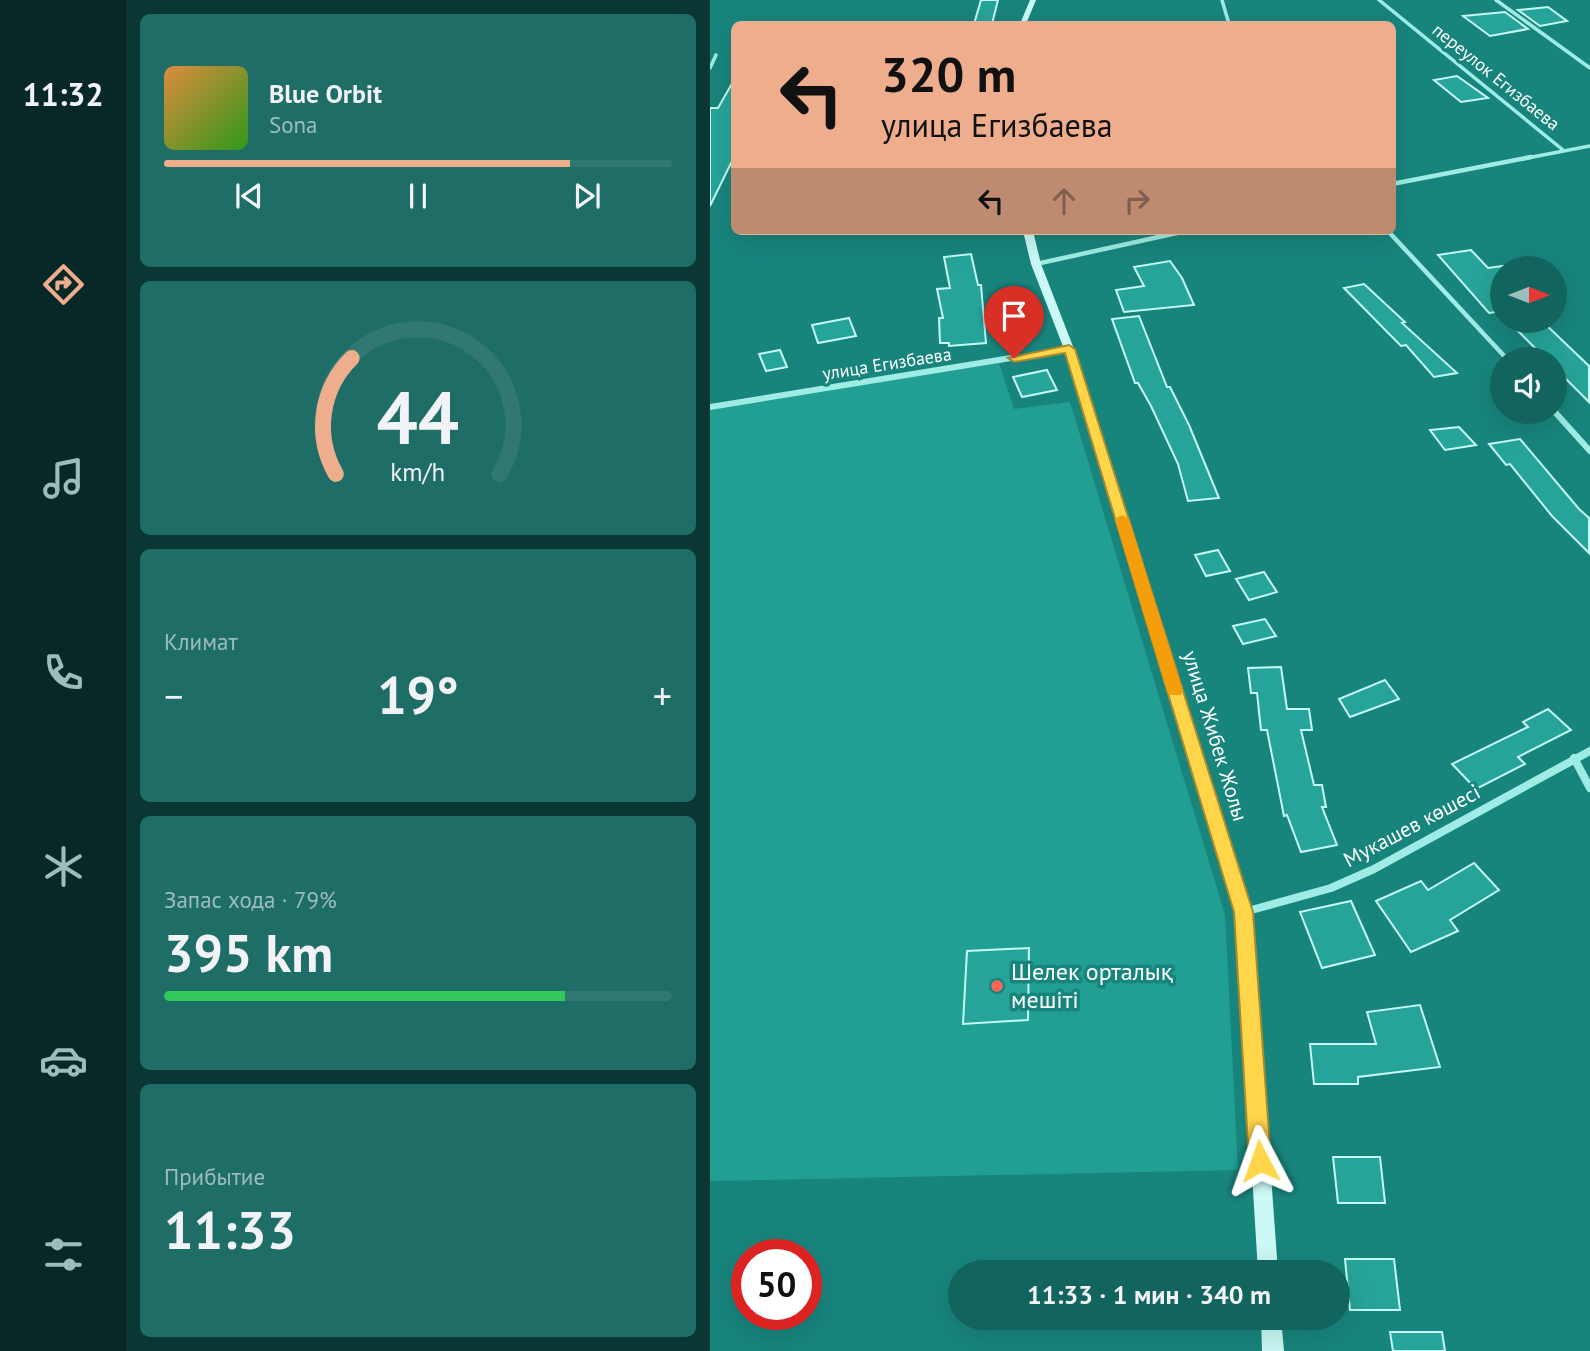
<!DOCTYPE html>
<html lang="ru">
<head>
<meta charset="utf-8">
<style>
  body { margin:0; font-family:"PT Sans",sans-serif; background:#1f6d67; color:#f1f3f6; height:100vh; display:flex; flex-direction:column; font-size:26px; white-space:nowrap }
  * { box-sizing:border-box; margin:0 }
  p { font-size:23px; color:#9cbdbc }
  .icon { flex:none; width:38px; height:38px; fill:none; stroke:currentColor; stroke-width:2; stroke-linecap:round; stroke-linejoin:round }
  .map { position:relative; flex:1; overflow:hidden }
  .panel { display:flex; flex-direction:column; gap:14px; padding:14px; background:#0a3734; width:584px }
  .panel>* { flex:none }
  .banner { position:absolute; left:21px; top:21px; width:665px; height:214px; border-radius:10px; box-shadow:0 7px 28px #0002; background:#eead8d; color:#111; overflow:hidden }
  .needle { width:46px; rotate:90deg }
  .buttons { position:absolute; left:780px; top:256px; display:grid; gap:14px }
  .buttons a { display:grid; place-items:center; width:77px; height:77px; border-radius:50%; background:#12645e; box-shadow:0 7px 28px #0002; font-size:35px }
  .speed { position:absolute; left:21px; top:1239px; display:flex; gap:14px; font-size:35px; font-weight:700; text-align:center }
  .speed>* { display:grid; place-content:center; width:91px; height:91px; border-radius:50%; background:#12645e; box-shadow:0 7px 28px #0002; line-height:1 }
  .speed .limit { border:10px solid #d22; background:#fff; color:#111 }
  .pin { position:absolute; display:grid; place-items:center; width:60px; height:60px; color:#fff; margin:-72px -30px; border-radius:50% 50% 50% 0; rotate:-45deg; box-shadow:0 0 7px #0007 }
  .pin .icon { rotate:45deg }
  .me { position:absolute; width:77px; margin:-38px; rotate:356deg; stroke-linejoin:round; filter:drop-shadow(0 0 5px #0008) }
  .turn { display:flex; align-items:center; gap:24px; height:147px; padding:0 35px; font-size:32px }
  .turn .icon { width:91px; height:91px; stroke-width:2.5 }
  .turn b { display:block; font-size:49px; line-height:60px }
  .lanes { display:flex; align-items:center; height:66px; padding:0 35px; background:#0003; justify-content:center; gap:35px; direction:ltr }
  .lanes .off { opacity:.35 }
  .big { font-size:52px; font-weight:600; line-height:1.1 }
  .panel .card { flex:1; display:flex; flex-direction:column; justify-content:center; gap:10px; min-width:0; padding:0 24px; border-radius:10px; background:#1f6d67 }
  .panel .dial { align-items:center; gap:0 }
  .dial svg { height:182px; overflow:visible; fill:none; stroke:#317873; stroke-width:7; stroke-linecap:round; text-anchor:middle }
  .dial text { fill:#f1f3f6; stroke:none }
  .song { display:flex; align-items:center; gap:21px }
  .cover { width:84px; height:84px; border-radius:10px; background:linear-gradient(135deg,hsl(30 70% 55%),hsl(110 70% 35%)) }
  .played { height:7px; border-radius:4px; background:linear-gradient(90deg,#eead8d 80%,#317873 80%) }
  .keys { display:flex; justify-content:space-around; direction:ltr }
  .heat { display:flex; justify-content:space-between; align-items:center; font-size:38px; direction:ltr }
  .charge { height:10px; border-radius:5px; background:linear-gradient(90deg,#34c759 79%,#317873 0) }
  .trip { position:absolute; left:238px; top:1260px; width:402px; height:70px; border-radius:35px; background:#12645e; box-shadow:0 7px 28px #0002; font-weight:600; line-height:70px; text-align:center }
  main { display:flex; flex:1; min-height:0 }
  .dock { display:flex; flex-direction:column; width:126px; justify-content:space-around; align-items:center; background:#072826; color:#9cbdbc }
  .dock .icon { width:49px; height:49px }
  .dock .selected { color:#eead8d }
  .dock b { font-size:32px; color:#f1f3f6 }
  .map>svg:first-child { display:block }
  .green { fill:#219f93 }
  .building { fill:#27a499; stroke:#c4f9f4; stroke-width:2 }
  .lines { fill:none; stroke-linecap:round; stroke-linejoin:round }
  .street-far3 { stroke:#9eece5; stroke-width:3.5 }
  .street-far2 { stroke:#9eece5; stroke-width:4.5 }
  .street-far1 { stroke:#9eece5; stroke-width:6 }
  .street { stroke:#9eece5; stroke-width:8 }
  .secondary { fill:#cbf9f5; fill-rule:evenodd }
  .route { fill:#ffd54a; stroke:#a68a30; stroke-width:2 }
  .slow { fill:#f59e0b }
  .poi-dot { fill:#ff655a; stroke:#18857d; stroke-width:2.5 }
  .labels { text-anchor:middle; stroke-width:7; stroke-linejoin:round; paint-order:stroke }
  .far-street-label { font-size:18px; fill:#fff; stroke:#18857d }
  .street-label { font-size:21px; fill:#fff; stroke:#18857d }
  .near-poi-label { font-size:24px; fill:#fff; stroke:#18857d; text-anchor:start }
</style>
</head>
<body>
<main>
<nav class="dock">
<b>11:32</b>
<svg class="icon selected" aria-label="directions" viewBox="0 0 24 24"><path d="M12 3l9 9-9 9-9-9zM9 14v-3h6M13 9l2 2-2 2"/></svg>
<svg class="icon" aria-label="music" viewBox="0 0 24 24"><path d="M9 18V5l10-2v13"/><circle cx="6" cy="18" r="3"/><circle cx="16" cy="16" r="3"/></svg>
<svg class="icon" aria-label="phone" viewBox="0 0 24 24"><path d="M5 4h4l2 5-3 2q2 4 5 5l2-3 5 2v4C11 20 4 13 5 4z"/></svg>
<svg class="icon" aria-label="climate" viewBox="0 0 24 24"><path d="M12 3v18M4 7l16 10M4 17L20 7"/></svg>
<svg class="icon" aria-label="car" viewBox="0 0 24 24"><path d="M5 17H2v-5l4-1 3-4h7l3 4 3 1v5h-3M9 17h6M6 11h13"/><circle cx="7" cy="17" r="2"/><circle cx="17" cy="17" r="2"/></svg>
<svg class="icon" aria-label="filters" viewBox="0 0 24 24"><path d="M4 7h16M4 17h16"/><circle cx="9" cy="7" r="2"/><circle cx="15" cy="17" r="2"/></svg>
</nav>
<section class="panel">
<div class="card">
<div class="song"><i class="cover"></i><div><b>Blue Orbit</b><p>Sona</p></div></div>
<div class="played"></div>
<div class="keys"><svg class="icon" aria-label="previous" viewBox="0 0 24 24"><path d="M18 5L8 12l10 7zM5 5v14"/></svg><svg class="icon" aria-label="pause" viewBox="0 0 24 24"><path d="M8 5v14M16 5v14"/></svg><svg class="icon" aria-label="next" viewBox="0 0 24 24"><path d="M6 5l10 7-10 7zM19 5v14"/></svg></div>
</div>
<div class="card dial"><svg viewBox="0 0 100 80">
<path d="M14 69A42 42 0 1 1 86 69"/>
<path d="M14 69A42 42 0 0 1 21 18" stroke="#eead8d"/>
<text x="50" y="56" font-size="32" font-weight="700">44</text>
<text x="50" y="72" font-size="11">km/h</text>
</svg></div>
<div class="card"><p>Климат</p>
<div class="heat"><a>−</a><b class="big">19°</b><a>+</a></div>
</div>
<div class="card"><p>Запас хода · 79%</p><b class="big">395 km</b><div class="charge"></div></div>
<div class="card"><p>Прибытие</p><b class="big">11:33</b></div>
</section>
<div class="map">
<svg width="880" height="1351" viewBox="0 0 880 1351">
  <rect width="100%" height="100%" fill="#18857d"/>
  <polygon class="green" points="289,363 304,409 360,402 515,915 528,1170 0,1181 0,409"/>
  <g class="building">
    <polygon points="271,0 288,0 282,24 264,24"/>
    <polygon points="838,7 857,21 830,26 808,10"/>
    <polygon points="795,12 818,29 780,36 753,16"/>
    <polygon points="747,76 778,98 751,102 724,80"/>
    <polygon points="24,80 24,157 0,206 0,108 8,108"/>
    <polygon points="761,250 778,268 793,266 793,311 779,313 728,255"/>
    <polygon points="261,254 268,285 271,285 276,343 239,346 239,343 230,343 229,318 233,318 227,289 240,288 234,257"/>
    <polygon points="460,261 472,278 484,305 414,312 406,290 434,286 424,267"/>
    <polygon points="654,284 695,322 692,323 747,373 724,377 696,345 691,346 634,288"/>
    <polygon points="429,316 457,387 460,387 479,425 509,498 478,501 468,464 441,406 428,383 425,383 402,319"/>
    <polygon points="139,318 146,336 108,343 102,325"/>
    <polygon points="797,320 831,320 879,366 879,402 845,368 845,359 836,359"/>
    <polygon points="70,350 77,367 56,371 49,354"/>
    <polygon points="337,370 347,390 312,397 303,377"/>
    <polygon points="749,427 766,445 735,450 720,430"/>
    <polygon points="810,439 869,509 879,518 879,553 842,516 800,464 796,465 779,444"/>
    <polygon points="508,550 520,571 496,576 485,555"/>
    <polygon points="554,572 567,592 539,600 526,579"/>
    <polygon points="555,619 566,636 533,644 523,626"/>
    <polygon points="571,667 577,709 599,709 602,730 591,730 604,785 612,785 616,807 612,807 627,845 591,852 577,815 574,816 557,730 551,730 547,693 541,693 538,668"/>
    <polygon points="675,680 689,699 640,717 629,699"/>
    <polygon points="838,709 861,730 808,757 815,764 766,789 742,764 818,727 813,722"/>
    <polygon points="764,863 789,890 740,920 748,931 701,952 666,901 711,881 718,890"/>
    <polygon points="641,901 665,955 612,968 590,912"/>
    <polygon points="319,948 318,1020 253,1024 257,951"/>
    <polygon points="710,1005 730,1067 648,1077 648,1084 604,1084 600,1044 666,1044 657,1012"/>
    <polygon points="623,1157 670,1157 675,1203 628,1203"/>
    <polygon points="635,1259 684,1259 690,1310 640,1310"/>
    <polygon points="680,1332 732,1332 735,1351 683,1351"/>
  </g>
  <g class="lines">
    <g class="street-far3">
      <polyline points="512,0 519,24"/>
      <polyline points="669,0 853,150"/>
      <polyline points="786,0 880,68"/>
      <polyline points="0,68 6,55"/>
      <polyline points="812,159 880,146"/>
    </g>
    <g class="street-far2">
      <polyline points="682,184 821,157"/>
      <polyline points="678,231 797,359"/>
      <polyline points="326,264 476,231"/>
      <polyline points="291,360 359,349"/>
    </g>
    <g class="street-far1">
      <polyline points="0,407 301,358"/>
      <polyline points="844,411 880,451"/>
    </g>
    <g class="street">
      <polyline points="864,758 880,788"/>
      <polyline points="534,912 621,888 664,869 880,751"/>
    </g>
    <g class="secondary">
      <polygon points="320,0 326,0 316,24 310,24"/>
      <polygon points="313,231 323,231 331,264 364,349 542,912 568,1272 548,1272 526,912 354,349 321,264"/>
      <polygon points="551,1318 571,1318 574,1351 552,1351"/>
    </g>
  </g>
  <polygon class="route" points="359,345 365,349 543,912 561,1161 558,1169 550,1172 542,1169 539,1161 524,912 355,353 304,362 298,358"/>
  <polygon class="slow" points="412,515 419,519 473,691 471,695 459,695 457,691 405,519"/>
  <circle class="poi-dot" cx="287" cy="986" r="7"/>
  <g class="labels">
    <g class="far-street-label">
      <text transform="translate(786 77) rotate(39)" y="6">переулок Егизбаева</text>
      <text transform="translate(177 364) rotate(-9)" y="6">улица Егизбаева</text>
    </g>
    <g class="street-label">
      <text transform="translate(505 736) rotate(73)" y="7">улица Жибек Жолы</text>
      <text transform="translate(702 826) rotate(-28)" y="7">Мукашев көшесі</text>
    </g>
    <g class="near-poi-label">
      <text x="301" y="980">Шелек орталық<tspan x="301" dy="28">мешіті</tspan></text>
    </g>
  </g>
</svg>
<div class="buttons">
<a><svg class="needle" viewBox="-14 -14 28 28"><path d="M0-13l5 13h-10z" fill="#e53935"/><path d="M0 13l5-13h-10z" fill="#9cbdbc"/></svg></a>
<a><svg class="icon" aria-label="sound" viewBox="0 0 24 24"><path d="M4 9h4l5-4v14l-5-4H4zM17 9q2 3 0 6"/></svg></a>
</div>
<div class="speed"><div class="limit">50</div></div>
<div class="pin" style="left:304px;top:358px;background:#d93025"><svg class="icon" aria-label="arrive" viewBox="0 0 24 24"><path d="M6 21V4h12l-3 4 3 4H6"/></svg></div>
<svg class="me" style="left:550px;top:1161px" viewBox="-20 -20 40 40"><path d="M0-17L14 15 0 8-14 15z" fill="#ffd54a" stroke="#fff" stroke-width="4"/></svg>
<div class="trip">11:33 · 1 мин · 340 m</div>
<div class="banner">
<div class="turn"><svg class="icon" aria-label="left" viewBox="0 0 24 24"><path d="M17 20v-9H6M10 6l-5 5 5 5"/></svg><div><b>320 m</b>улица Егизбаева</div></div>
<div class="lanes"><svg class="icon" aria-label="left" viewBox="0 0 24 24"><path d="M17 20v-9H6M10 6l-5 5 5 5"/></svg><svg class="icon off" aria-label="ahead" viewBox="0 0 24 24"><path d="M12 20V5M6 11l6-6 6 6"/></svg><svg class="icon off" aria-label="right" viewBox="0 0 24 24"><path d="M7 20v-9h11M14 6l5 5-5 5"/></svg></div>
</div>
</div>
</main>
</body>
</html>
